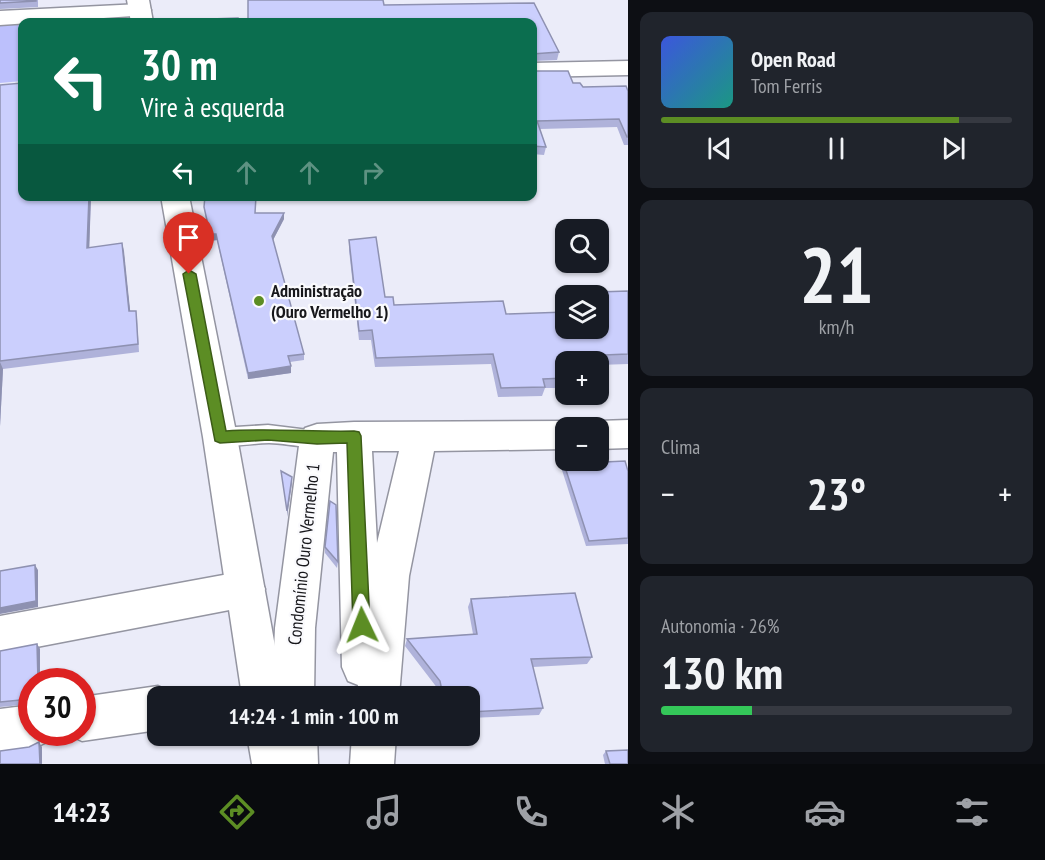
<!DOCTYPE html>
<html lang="pt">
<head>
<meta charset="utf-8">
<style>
  body { margin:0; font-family:"PT Sans Narrow",sans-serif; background:#20242c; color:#f1f3f6; height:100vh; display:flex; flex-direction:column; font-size:22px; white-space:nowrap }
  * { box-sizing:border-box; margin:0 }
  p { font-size:20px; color:#9ea1a6 }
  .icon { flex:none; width:33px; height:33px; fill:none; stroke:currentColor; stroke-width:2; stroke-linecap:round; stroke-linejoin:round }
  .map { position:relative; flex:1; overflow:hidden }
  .drawer { display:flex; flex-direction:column; gap:12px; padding:12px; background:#0d0f14; width:417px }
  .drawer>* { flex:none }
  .guide { position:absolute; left:18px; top:18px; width:519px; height:183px; border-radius:12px; box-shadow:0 2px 4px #0004; background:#0b6e4f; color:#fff; overflow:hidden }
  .buttons { position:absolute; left:555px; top:219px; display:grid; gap:12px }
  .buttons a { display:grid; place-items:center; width:54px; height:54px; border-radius:12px; background:#171b24; box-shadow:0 2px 4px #0004; font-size:30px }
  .speed { position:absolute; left:18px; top:668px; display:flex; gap:12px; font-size:30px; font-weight:700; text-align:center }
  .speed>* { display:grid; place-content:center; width:78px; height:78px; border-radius:50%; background:#171b24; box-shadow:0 2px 4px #0004; line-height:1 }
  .speed .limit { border:9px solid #d22; background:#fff; color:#111 }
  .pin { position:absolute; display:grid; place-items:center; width:51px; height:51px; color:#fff; margin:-62px -26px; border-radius:50% 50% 50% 0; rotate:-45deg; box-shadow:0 0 6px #0007 }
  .pin .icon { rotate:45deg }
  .me { position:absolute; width:66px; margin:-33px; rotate:358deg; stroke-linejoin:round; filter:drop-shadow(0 0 4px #0008) }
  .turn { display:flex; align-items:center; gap:21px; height:126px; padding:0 24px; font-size:27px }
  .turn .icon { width:78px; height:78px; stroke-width:2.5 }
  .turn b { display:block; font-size:42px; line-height:51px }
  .lanes { display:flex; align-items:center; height:57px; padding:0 24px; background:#0003; justify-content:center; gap:30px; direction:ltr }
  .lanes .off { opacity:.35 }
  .big { font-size:45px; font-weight:800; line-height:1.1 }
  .drawer .tile { flex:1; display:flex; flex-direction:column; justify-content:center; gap:9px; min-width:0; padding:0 21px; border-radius:12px; background:#20242c }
  .drawer .dial { align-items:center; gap:0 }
  .dial b { font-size:78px; line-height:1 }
  .song { display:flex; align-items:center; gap:18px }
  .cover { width:72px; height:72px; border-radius:9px; background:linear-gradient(135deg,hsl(230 70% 55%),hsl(170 70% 35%)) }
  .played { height:6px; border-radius:3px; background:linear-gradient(90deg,#5c8d24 85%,#363941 85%) }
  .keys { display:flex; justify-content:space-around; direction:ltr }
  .heat { display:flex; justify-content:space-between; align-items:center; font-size:33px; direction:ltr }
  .charge { height:9px; border-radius:4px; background:linear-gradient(90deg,#34c759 26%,#363941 0) }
  .trip { position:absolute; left:147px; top:686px; width:333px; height:60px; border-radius:12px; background:#171b24; box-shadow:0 2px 4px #0004; font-weight:800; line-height:60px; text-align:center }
  .menu { display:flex; height:96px; justify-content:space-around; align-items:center; background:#090b0e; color:#9ea1a6 }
  .menu .icon { width:42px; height:42px }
  .menu .on { color:#5c8d24 }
  .menu b { font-size:27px; color:#f1f3f6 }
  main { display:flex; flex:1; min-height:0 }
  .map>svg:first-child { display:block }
  .green { fill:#bcc0fc }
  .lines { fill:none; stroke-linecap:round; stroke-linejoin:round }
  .service-casing { stroke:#9495a1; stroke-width:3 }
  .minor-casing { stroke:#9495a1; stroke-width:3 }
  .tertiary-casing { stroke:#9495a1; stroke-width:3 }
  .service { fill:#fff; fill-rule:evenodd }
  .minor { fill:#fff; fill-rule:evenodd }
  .tertiary { fill:#fff; fill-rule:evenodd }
  .wall { fill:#afb2da }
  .shaded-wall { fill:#8e91b1 }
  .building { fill:#cbcffd; stroke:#8e91b1; stroke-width:1.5 }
  .route { fill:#5c8d24; stroke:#3c5c17; stroke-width:1.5 }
  .poi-dot { fill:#5c8d24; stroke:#fafafd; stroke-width:2 }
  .labels { text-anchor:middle; stroke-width:4.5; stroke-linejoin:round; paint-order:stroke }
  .poi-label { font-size:18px; font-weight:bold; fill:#17171b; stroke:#fafafd; text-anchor:start }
  .street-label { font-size:18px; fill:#17171b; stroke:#fafafd }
</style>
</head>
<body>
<main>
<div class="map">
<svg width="628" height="764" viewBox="0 0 628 764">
  <rect width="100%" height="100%" fill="#ebecf9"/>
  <polygon class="green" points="22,23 22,81 0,83 0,25"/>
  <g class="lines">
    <defs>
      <path id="service" d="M268,425l57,7 3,6 -3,6c-18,6 -38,-1 -56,-1 -19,0 -39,6 -57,0l-3,-6 3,-6 8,-3z"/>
      <g id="minor">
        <polygon points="140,4 148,5 151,10 148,15 0,25 0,11"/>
        <polygon points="628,61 628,75 532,77 532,63"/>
        <polygon points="628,420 628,448 598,449 598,428 585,428 598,421"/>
        <path d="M566,421l13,7h-13v21l-132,2 -25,125 -10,120h-42l1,-11 -10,-4 -6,-14 -5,-215h-4l-18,176 -1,68h-42l3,-68 25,-190 5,-10 12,-4 37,-2zM372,451h27l-22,92z"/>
        <polygon points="245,571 259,576 265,589 259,602 245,607 0,654 0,616"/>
        <polygon points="158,686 173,693 175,696 158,696 158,730 82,741 67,734 66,732 82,732 82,697"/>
        <polygon points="32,705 32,732 52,732 47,742 32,749 0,753 0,709"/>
        <polygon points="273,735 317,735 318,764 274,764"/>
        <polygon points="352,735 396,735 394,764 350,764"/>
      </g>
      <g id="tertiary">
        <polygon points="127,0 149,0 153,22 131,22"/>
        <polygon points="161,196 189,196 237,437 284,696 242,696 203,437"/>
        <polygon points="247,735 291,735 296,764 252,764"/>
      </g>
    </defs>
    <use href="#service" class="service-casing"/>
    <use href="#minor" class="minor-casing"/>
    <use href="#tertiary" class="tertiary-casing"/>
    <use href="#service" class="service"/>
    <use href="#minor" class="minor"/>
    <use href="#tertiary" class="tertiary"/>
  </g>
  <g class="wall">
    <polygon points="0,0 38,0 38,7 0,9"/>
    <polygon points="248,0 383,0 384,5 534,3 559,52 557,60 532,61 532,22 248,22"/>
    <polygon points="532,71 573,83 583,87 628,91 628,145 624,145 617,127 540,129 546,147 544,155 532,154"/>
    <polygon points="0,85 91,196 89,248 122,243 130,311 137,318 139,352 3,369 0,426"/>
    <polygon points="204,207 256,213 284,213 284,219 273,240 304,354 304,360 290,362 291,373 248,379 217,240 210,241"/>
    <polygon points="349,240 385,297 394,305 506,314 566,328 598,296 568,296 569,293 628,291 628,364 598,365 598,362 566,362 566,388 545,388 542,396 498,397 491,364 375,367 371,340 359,340 349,250"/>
    <polygon points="564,464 628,471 628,544 586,546 562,470"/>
    <polygon points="325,547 338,562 337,568 325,553"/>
    <polygon points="471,599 592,657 587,664 533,667 543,708 539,715 470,718 470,696 439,696 438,689 405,646 407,639 473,634 468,607"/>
    <polygon points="37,644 40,649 40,681 32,681 32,726 31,704 0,707 0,651"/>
    <polygon points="606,751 628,764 605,764 603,755"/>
  </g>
  <g class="shaded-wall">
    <polygon points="89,196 91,196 89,256 87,248"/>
    <polygon points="284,213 284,219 272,242 272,236"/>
    <polygon points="210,234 216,234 217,240 210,241"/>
    <polygon points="122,243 124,251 131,319 129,311"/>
    <polygon points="0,362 3,369 0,426"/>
    <polygon points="291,366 291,373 248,379 248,373"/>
    <polygon points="292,477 292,483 287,517 287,511"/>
    <polygon points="35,565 38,570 38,607 0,614 0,608"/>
    <polygon points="37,644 40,649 40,681 38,681"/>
    <polygon points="39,742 42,747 42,764 40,764"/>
  </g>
  <g class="building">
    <polygon points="0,0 36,0 36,1 0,3"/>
    <polygon points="248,0 383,0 384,5 534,3 559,52 532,54 532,22 248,22"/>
    <polygon points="238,18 238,22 182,22 182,20"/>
    <polygon points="532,71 568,71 573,83 580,83 583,87 626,86 628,91 628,137 627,137 619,119 537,121 546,147 532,146"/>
    <polygon points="22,83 22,196 89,196 87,248 122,243 129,311 136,311 138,344 0,361 0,85"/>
    <polygon points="205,196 256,196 255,213 284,213 272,236 304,354 288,356 291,366 248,373 216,234 210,234 204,207"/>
    <polygon points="376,237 385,297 393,297 394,305 503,301 506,314 566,312 566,328 598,328 598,296 569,296 569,293 628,291 628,354 580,356 582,362 566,362 566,378 543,379 545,387 501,388 493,354 376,358 372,330 359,331 349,240"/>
    <polygon points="625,461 628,471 628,538 589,541 564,464"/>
    <polygon points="281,471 292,477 287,511"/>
    <polygon points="330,501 336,505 338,562 325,547"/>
    <polygon points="35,565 36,601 0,608 0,571"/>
    <polygon points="575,593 592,657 531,659 543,708 470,712 470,696 443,696 440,681 407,639 477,634 471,599"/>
    <polygon points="37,644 38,681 32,681 31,725 30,699 0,702 0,651"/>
    <polygon points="39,742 40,764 0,764 0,751 29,747"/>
    <polygon points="628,750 628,764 610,764 606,751"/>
  </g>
  <path class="route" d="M189,270l7,4 30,157c43,-3 85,1 128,0l5,1 2,4 9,189 -3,6 -5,2 -6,-2 -3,-6 -6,-182 -30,1 -49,-4 -48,3 -5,-2 -32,-167z"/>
  <circle class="poi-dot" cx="259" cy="301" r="6"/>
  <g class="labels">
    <g class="poi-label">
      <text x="271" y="297">Administração<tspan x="271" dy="21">(Ouro Vermelho 1)</tspan></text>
    </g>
    <g class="street-label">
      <text transform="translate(304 554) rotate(-84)" y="6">Condomínio Ouro Vermelho 1</text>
    </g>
  </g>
</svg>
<div class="buttons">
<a><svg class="icon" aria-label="search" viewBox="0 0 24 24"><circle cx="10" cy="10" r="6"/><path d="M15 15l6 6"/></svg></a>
<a><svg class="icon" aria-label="layers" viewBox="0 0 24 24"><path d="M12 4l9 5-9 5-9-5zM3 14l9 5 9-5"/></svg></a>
<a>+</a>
<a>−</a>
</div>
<div class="speed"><div class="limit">30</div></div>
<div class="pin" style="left:189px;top:274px;background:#d93025"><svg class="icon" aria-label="arrive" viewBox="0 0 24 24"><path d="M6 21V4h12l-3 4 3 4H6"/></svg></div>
<svg class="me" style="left:362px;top:625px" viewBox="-20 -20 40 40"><path d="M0-17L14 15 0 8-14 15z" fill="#5c8d24" stroke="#fff" stroke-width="4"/></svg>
<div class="trip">14:24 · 1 min · 100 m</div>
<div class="guide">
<div class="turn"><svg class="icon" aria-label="left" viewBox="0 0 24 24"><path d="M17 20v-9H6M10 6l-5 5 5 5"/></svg><div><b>30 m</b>Vire à esquerda</div></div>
<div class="lanes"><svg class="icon" aria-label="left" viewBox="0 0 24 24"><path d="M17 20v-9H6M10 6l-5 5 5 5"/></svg><svg class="icon off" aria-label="ahead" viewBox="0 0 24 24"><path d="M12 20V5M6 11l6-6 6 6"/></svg><svg class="icon off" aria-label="ahead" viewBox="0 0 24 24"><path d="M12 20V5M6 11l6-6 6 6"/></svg><svg class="icon off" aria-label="right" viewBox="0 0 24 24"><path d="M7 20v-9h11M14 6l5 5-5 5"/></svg></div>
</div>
</div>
<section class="drawer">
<div class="tile">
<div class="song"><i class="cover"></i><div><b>Open Road</b><p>Tom Ferris</p></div></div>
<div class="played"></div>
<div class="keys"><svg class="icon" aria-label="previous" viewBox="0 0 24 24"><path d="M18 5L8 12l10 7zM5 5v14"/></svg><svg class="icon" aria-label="pause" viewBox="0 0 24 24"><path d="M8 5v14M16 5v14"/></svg><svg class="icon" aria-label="next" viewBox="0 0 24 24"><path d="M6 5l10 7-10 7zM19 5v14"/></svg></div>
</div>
<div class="tile dial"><b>21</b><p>km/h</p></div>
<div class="tile"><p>Clima</p>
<div class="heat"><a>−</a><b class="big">23°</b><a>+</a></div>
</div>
<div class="tile"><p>Autonomia · 26%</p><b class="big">130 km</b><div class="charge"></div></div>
</section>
</main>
<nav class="menu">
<b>14:23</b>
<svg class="icon on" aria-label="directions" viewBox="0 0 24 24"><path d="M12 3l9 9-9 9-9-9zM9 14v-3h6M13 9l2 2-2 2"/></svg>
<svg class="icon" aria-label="music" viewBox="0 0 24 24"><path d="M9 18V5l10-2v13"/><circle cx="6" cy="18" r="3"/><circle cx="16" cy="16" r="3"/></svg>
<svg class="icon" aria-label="phone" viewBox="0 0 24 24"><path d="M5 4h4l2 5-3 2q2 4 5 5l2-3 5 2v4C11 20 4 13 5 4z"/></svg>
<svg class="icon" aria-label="climate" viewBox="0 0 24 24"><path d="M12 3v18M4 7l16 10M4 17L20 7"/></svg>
<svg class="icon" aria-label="car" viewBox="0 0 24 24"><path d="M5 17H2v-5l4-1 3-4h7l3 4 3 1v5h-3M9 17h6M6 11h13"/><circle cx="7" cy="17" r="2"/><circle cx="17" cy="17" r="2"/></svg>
<svg class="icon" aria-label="filters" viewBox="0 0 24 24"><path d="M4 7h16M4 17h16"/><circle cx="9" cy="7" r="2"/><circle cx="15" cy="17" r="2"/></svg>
</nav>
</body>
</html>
